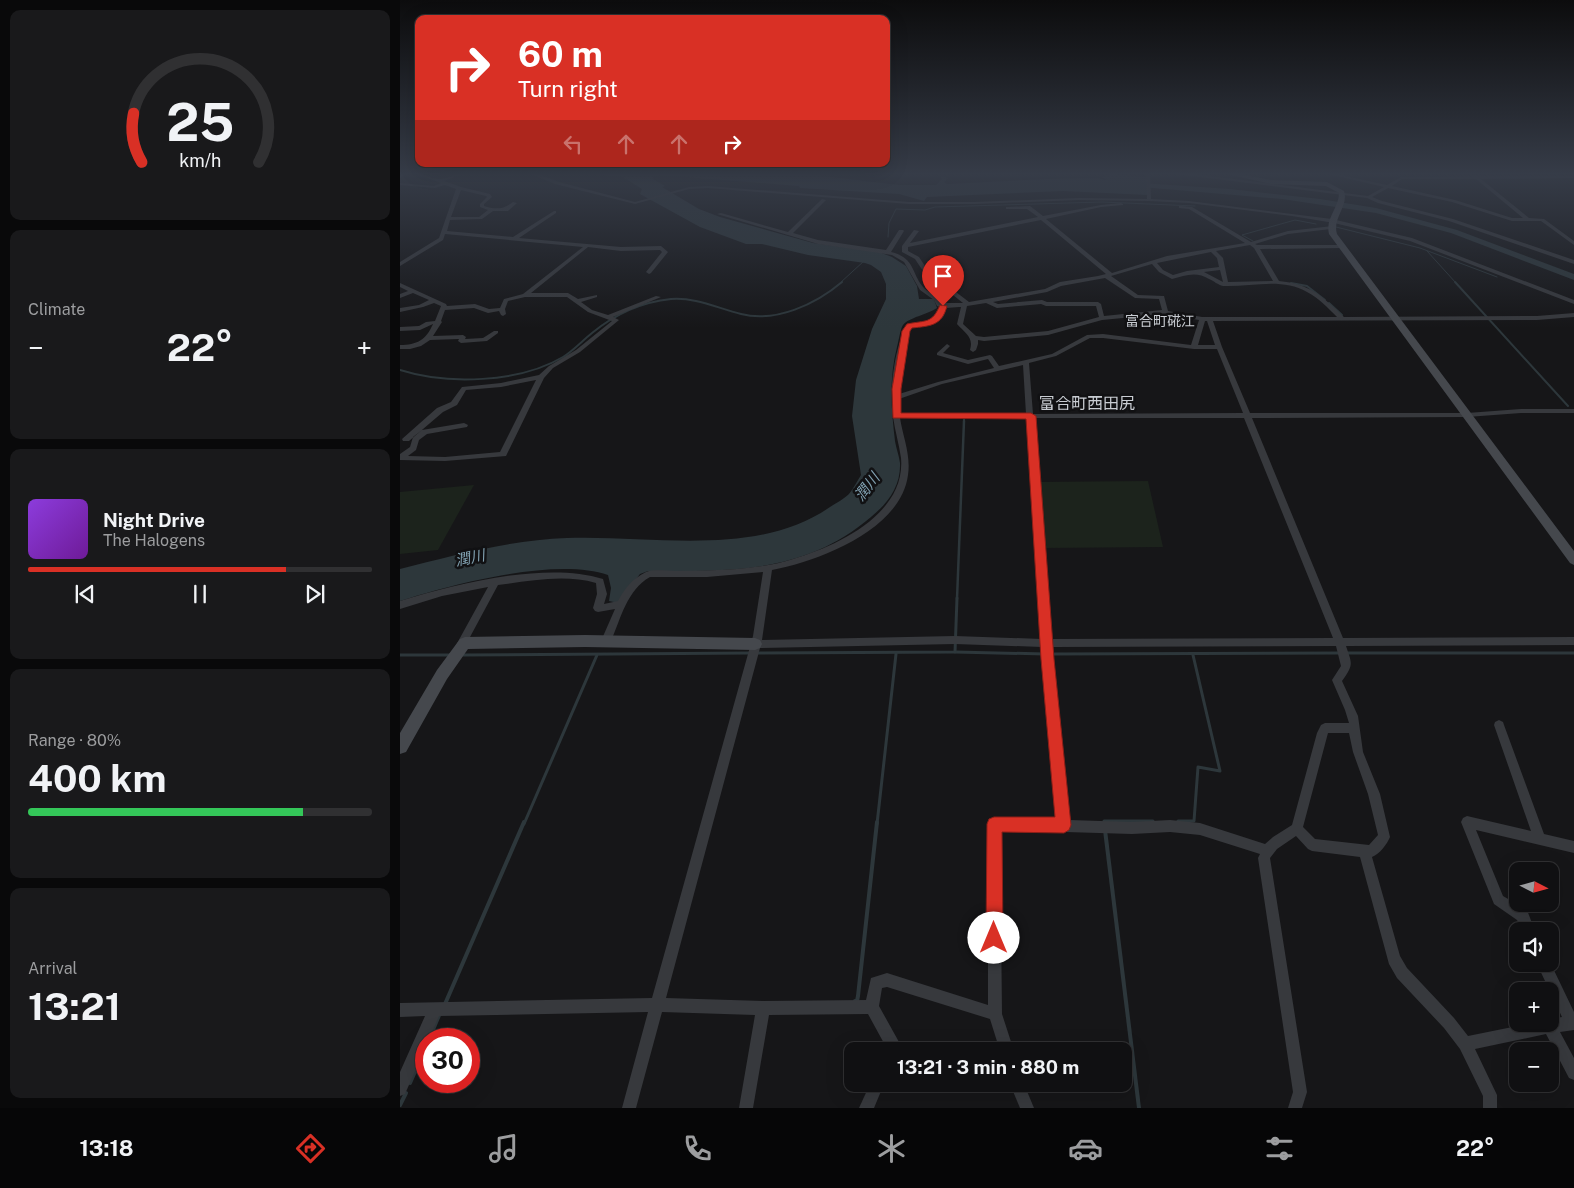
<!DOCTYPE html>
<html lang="en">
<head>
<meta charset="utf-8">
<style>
  body { margin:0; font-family:"Public Sans","Noto Sans JP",sans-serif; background:#19191b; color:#f1f3f6; height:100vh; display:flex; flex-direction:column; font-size:19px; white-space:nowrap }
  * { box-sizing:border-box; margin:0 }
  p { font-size:16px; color:#9c9d9f }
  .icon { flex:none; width:28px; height:28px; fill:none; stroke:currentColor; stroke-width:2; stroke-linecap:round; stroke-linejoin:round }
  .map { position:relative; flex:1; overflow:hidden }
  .details { display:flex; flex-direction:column; gap:10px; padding:10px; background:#09090a; width:400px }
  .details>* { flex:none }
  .top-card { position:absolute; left:15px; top:15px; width:475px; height:152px; border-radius:10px; box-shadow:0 5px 20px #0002,0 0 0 1px #303032; background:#d93025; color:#fff; overflow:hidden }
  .needle { width:32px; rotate:96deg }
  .fabs { position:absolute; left:1109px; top:862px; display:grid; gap:10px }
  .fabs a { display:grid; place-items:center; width:50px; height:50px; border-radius:10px; background:#101012; box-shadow:0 5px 20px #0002,0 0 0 1px #303032; font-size:25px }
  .speed { position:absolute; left:15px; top:1028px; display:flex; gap:10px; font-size:25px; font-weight:700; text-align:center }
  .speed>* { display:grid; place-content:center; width:65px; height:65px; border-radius:50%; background:#101012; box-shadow:0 5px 20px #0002,0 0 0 1px #303032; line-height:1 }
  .speed .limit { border:8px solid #d22; background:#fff; color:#111 }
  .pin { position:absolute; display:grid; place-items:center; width:42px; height:42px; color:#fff; margin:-51px -21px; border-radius:50% 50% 50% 0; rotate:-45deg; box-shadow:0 0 5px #0007 }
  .pin .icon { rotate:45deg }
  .me { position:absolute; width:55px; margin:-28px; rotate:0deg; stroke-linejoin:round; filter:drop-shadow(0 0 4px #0008) }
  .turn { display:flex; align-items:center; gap:18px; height:105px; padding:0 20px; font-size:22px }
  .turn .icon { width:65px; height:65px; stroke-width:2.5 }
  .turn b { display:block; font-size:35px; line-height:42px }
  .lanes { display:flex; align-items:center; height:48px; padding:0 20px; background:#0003; justify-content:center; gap:25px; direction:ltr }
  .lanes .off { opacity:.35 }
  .big { font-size:38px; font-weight:700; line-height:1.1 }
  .details .widget { flex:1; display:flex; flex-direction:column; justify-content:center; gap:8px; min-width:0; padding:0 18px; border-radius:10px; background:#19191b }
  .details .dial { align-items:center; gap:0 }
  .dial svg { height:130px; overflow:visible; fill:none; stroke:#303032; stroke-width:7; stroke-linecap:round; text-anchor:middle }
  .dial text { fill:#f1f3f6; stroke:none }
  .song { display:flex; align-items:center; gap:15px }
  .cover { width:60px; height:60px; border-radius:8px; background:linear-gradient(135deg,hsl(270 70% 55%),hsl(280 70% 35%)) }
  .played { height:5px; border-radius:2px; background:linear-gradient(90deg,#d93025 75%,#303032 75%) }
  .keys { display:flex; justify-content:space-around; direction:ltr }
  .heat { display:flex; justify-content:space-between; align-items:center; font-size:28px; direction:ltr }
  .charge { height:8px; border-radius:4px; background:linear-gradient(90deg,#34c759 80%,#303032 0) }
  .trip { position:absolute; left:444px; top:1042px; width:288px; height:50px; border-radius:10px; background:#101012; box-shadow:0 5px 20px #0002,0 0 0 1px #303032; font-weight:700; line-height:50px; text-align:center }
  .tabs { display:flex; height:80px; justify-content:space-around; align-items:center; background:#060607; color:#9c9d9f }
  .tabs .icon { width:35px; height:35px }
  .tabs .selected { color:#d93025 }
  .tabs b { font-size:22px; color:#f1f3f6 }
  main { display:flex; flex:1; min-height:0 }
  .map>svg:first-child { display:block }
  .green { fill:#1c231c }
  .water { fill:#2d373b }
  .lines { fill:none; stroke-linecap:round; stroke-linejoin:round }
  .stream-far4 { stroke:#2d373b; stroke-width:1 }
  .stream-far3 { stroke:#2d373b; stroke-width:2 }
  .stream-far2 { stroke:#2d373b; stroke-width:2.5 }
  .stream-far1 { stroke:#2d373b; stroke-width:3 }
  .stream { stroke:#2d373b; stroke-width:4 }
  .river { fill:#2d373b; fill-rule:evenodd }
  .street { fill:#37393d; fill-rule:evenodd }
  .secondary { fill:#45484d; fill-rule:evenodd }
  .route { fill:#d93025; stroke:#8d1f18 }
  .labels { text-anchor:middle; stroke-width:5; stroke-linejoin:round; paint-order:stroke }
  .far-quarter-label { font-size:14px; fill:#c9cdd3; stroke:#111113 }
  .water-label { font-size:15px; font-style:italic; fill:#81a1b1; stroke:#111113 }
  .quarter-label { font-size:16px; fill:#c9cdd3; stroke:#111113 }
</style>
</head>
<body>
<main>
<section class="details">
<div class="widget dial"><svg viewBox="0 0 100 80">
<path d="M14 69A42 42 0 1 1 86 69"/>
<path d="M14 69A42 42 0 0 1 9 39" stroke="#d93025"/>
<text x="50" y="56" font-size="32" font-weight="700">25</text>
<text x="50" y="72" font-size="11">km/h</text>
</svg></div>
<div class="widget"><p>Climate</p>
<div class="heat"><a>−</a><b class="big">22°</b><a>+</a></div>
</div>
<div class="widget">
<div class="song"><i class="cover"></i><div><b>Night Drive</b><p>The Halogens</p></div></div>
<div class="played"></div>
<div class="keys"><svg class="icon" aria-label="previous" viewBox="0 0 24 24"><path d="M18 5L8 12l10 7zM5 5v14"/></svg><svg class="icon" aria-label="pause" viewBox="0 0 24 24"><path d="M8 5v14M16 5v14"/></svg><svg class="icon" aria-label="next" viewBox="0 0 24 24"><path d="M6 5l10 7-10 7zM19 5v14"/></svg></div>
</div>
<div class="widget"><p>Range · 80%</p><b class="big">400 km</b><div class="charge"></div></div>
<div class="widget"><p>Arrival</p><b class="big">13:21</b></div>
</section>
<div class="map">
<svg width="1174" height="1108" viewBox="0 0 1174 1108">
  <rect width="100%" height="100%" fill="#161618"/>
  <g class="green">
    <polygon points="748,481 763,547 642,548 637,482"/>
    <polygon points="74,485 38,550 0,554 0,492"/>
  </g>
  <path class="water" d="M184,173h213l102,12h37l6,-6 -2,-3 8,2 -4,4 3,2 99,-5 50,-1 11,2 -5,-3 8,-2v-2h7v2l30,2 1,18 -85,-4 -136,6 -3,4 -25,-7 -99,-6 -1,-2 -139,-11 -6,2 -1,2 12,7 -3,1 37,22 21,8 93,26 66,9 13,5 14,9 11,20 2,13h15l3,9c-9,6 -29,10 -34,17 -3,5 -4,15 -6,22 -8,31 -6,61 -2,94 1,7 4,14 5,22 1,23 -12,40 -29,54 -67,57 -140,54 -223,54l-8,3 -22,29 -9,-2 2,-13 -3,-13c-52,-18 -156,9 -208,26v-32c55,-14 110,-29 167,-31 86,-3 189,20 263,-31 6,-4 14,-8 19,-13 5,-6 8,-13 12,-19l-9,-59 4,-36 16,-51 14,-30v-15l-5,-12 -10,-7 -6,-2 -57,-8 -46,-11h-16l-46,-17 -60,-33 2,-5 -19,-12z"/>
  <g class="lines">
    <g class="stream-far4">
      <polyline points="936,227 1020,248 1097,277"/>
      <polyline points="488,237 489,223 496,209 525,210 535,207 702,202 795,206"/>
      <polyline points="853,241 842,235 895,220 916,224"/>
      <polyline points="1027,251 1056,283"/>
      <polyline points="440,283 464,261"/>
    </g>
    <g class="stream-far3">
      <polyline points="1055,282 1168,406"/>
      <polyline points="891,283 907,286 925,300"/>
      <polyline points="929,303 942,315"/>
      <path d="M0,370c47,15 119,13 163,-13 10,-6 19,-16 29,-24 22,-18 50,-31 79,-34 24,-2 46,9 70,15 35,9 75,-10 101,-32"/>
      <polyline points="564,422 564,416"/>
    </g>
    <polyline class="stream-far2" points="557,599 564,421"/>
    <g class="stream-far1">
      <polyline points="555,652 645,654"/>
      <polyline points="355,653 555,652 557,598"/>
      <polyline points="946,653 1174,653"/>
      <polyline points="651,654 940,653"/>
      <polyline points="0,655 50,655"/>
      <polyline points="63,655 350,653"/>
      <polyline points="778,821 794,821 798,767 820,771 793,655"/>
      <polyline points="124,824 197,655"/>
      <polyline points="477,824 496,654"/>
      <polyline points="704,824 704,821 753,821"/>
    </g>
    <g class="stream">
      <polyline points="705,830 739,1108"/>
      <polyline points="455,1001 457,1001 458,996 477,822"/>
      <polyline points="45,1004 124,822"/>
      <polyline points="29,1039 40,1013"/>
      <polyline points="10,1083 26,1046"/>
      <polyline points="0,1105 6,1093"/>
    </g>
    <polygon class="river" points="727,182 830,189 920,199 976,208 1057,230 1174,274 1174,280 1051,233 976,213 882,199 730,186 726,184"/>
    <g class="street">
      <polygon points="4,173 9,173 0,178 0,175"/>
      <path d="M15,173c9,0 17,7 25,6 9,0 16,-6 25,-6l-21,8 17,6 29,7 2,3 -8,7v2c12,4 20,3 29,-4l4,1 -9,8h-15l-11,8 -32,1 -3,11 66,6 41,-26h2v2l-37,25 102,9 40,-1 7,6 -17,21 -2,1 -3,-2 16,-20 -2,-2 -39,1 -33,-4 -57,46h37l10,6 19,-4v2l-16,5 11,8 16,5 48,-19 5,1 -48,20 6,3 -39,32 -27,16 -9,10 -38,78 -61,5 -45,-1v-6l10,-7 3,-10 9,-7 42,-7 4,2 -1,2 -40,7 -8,6 -3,10 -8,6 37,1 55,-5 36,-72 -35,7 -35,3 -9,15 -14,7 -34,29h-6l-1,-2 35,-31 14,-6 11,-15 39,-4 38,-8 10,-9 27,-16 36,-29 -24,-9 -21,-15h-42l-17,4 -3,8 1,5 -3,2 -2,-1 -2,-4 -11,2 -14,-5 -29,2 -4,11 1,1 -9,14 30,-1 3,2 -1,2 18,-1 11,-7h4v2l-11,8 -26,2 -3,-2 1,-2 -29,1 -9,6 -11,3h-10v-4c17,0 26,-5 33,-21l-13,6 -20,1v-4l19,-1 7,-4 9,-1 6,-15 -7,-3 -11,4 -23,5v-4l19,-3 10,-5 -16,-7 -13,5v-4l8,-3 -8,-4v-4l46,21 1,2 28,-2 14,5 11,-1 4,-9 19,-5 60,-47 -138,-13 -2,6 -43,26v-4l39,-24 17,-49 -11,-4 -10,3 -35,-3v-2l34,3 7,-3zM61,190l25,6 1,1 -7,7v3l8,3 -9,7h-28z"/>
      <polygon points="129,173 135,173 159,182 235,202 289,187 308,186 509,202 575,202 679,198 747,199 746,173 750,173 751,199 789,201 932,219 1012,238 1174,300 1174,304 1010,241 934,223 892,216 789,203 749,201 679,200 575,204 509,204 308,188 289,189 235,204 155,184"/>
      <path d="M774,173h12l182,23 16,-9 -60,-14h7l56,12 14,-8 72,-1 2,-1 3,1h96v2l-93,1 48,39 15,1 30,22v4l-33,-24h-29l-60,-19 -64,-14 -16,9 10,4 71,18 121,41v4l-125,-43 -71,-18 -11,-5 -191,-24zM1002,179h74l47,39h-11l-57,-18 -63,-14z"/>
      <path d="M422,199l4,1 -33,33 25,7 68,10 13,-20h4l1,1 -13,21c25,6 20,22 33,36 6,6 14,7 17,15h22l-15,-12 -15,-5 -18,-27 -13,-7v-6l12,-16 5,1 -9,12 128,-26 -11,-8h-21v-2h2l22,-1 13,10 58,-11 20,-2 2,1v1l-22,2 -55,12 66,54 55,-17 78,-13 -56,-34 -10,-1v-2h2l11,1 59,35 37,-11 45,-5 1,1 -3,2 -43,5 -33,10 2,1h87l1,1 -3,2 -82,1 19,32c31,3 43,15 65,36l193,-1 37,-3v4l-37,3 -324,1 9,26 28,66h217l54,-4h53v4h-53l-54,4 -215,1 91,220 231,-1v8l-228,1c6,18 8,18 -4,35l16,35 5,36 17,42 10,43c-3,7 -10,17 -18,20l28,99 7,12 47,50 14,18 59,-12h23v-5l12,-2 -25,-53h13v-2l24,50v18l-14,2 14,26v22l-5,-2 -23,-44 -71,15 22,46v13h-14v-12l-23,-47 -16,-21 -47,-50 -8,-14 -29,-107 -48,-6 -4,-2 -12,-13 -19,13 -7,9 37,234 -5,16h-14l5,-16 -35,-234 2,-4 -60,-19 -30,-3 -38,2 -132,-4 2,184 12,37h-14l-10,-32 -103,-32 -5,1 -3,18 20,36 2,5 -2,4h-14l1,-4 -18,-33 -99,1 -16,93h-14l16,-93 -93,-3 -26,96h-14l26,-96 -209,4 -10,23h-3v7l-21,48 -5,2v-24l25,-56 -25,1v-14l252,-5 101,-362 10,-64 -56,5h-57c-23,13 -29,41 -39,64l-2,3 -3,1 -3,-1 -2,-3 14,-32 -17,3 -3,-1 -2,-3 4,-14 -1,-11c-32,-9 -66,-2 -98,2l-35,65 -3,1 -3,-1 -2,-3 33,-60 -46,9 -42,13v-8c56,-17 146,-40 203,-22l4,15 -3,10 14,-3c7,-13 14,-22 28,-29 9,-3 20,-1 30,-1 20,0 41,-1 61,-2 19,-2 38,-4 56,-10 44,-13 113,-45 108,-101 -2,-14 -6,-27 -8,-41 -4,-25 1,-69 14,-92l20,-4 11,-6 2,-8 -3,-1 -3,-6 -14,-10 -16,-28 -12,-7 -74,-11 -101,-30 4,-1 67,19zM641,220l65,54 -8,2 -38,6 -15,7 -76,13 -17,-13 -15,-5 -18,-27 -11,-6v-4zM850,245l4,3 19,33 -45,1 -5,-24 -7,-7zM811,252l6,6 2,9 -32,4 -14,4 -10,-5 -6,-7zM752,264l7,8 13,7c13,-4 25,-8 37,0 5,2 9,6 14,7 28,1 59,-9 84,6 12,6 21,16 30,25h-135l-34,-6 -4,-15 -26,-1 -27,-19zM820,270l3,12 -19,-10zM705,278l30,20 24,1 3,11 -58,6 -3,-12 -3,-2h-51l-5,-2 -44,4 -5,-2 54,-10 14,-6zM586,303l11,5 44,-4 5,2h50l3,11 -51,14 -64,6 -8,-1 -13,-12 4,-18zM559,307h2l-4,17c8,9 17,13 13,26l3,2 3,-2 2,-6v-4l6,1 64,-6 54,-15 63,-6 34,6 -8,25 -88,-11 -16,1 -35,19 -53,12 -7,-10 -2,-1 -22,5 -25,-7 7,-7 -3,-2 -10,9v2l31,9 20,-5 6,9 -56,14 -39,12 4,-38 8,-29 20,-3 12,-7 3,-9zM805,321h2l8,24h-17zM690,338h13l91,11h23l26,64 -210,1 -4,-51 27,-7zM623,365l3,49h-127v-15l43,-15zM500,418h127l15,221 -87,-3 -193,4 10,-70c47,-9 129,-40 136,-95 3,-20 -5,-38 -8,-57zM634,418h210l89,220 -282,1zM555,644l87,3 16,173 -64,-2 -4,2 -2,4v181l-101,-32 -16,5 -5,22 -103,1 -97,-3 94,-350zM936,646l5,20 -9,14 13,30 4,13h-24l-4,2 -4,8 -25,92 -19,12 -8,7 -65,-21 -30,-3 -38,2 -63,-2 -17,-173zM928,733h21l4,19 15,42 10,41 -9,10 -54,-6 -12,-12z"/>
      <polygon points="1099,720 1103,722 1104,725 1144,834 1174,841 1174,853 1076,830 1103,896 1127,910 1135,931 1123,931 1117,920 1094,904 1061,822 1063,818 1067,816 1131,831 1094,725 1095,722"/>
      <polygon points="470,1084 484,1084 474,1108 459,1108"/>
      <polygon points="610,1084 624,1084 634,1108 620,1108"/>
    </g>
    <g class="secondary">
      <path d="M823,173h12l36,7 56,2 17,9c5,15 -12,27 -7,43l237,317v14l-4,-2 -241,-329c-4,-16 10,-26 10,-41l-13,-7 -55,-2z"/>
      <polygon points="185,635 355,638 360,640 362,644 360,648 355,650 185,647 68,649 47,679 6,752 0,754 0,733 37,670 60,639 65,637"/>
    </g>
  </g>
  <linearGradient id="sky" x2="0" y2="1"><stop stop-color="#0c0c0d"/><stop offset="0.53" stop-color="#363c48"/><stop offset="1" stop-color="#363c48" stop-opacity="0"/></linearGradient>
  <rect width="1174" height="328" fill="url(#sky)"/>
  <path class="route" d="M540,305l7,1c-5,20 -17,20 -35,22l-2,3 -9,58v24h130l5,3 18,243 17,166 -2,5 -5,3 -62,-1 1,106 -3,6 -6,2 -5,-2 -3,-6 1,-114 2,-5 5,-2h61l-14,-158 -15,-240 -133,-1 -1,-29 10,-58 5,-7c19,-4 25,0 33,-19z"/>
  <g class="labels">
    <g class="far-quarter-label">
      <text x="760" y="326">富合町硴江</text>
    </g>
    <g class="water-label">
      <text transform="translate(467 487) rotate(-52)" y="5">潤川</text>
      <text transform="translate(70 558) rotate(-12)" y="5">潤川</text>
    </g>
    <g class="quarter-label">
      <text x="687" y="409">富合町西田尻</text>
    </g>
  </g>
</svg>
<div class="fabs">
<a><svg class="needle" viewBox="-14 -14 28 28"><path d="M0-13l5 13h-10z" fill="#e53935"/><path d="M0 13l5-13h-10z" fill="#9c9d9f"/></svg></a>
<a><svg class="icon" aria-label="sound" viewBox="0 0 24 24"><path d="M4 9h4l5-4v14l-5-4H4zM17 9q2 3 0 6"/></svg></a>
<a>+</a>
<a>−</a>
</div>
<div class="speed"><div class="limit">30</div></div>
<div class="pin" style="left:543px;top:306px;background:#d93025"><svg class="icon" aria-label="arrive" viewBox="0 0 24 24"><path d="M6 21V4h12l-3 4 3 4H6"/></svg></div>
<svg class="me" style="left:594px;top:938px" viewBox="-20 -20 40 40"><circle r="19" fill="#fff"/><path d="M0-13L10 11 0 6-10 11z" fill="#d93025"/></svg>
<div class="trip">13:21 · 3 min · 880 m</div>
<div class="top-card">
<div class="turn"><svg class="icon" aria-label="right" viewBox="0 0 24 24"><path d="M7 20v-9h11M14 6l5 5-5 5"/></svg><div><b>60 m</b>Turn right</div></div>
<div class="lanes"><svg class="icon off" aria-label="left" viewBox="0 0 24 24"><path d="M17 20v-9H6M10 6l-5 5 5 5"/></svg><svg class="icon off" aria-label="ahead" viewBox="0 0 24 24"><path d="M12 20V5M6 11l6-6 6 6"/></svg><svg class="icon off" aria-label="ahead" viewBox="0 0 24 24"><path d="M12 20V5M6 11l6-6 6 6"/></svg><svg class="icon" aria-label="right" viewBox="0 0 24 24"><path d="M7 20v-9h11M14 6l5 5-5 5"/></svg></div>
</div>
</div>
</main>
<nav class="tabs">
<b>13:18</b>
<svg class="icon selected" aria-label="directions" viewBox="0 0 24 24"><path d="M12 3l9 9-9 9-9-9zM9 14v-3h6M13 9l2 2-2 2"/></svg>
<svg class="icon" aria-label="music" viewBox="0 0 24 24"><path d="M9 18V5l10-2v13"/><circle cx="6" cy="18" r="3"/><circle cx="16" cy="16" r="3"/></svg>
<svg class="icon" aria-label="phone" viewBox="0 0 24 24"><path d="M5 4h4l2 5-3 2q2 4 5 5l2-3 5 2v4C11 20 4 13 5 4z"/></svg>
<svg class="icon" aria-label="climate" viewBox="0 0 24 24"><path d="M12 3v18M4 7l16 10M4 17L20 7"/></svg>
<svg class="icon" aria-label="car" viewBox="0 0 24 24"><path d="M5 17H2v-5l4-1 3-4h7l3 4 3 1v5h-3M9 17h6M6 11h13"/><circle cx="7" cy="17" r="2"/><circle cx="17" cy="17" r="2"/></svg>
<svg class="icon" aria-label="filters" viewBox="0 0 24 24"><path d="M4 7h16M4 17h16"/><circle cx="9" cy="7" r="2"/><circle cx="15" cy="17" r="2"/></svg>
<b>22°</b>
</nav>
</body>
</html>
